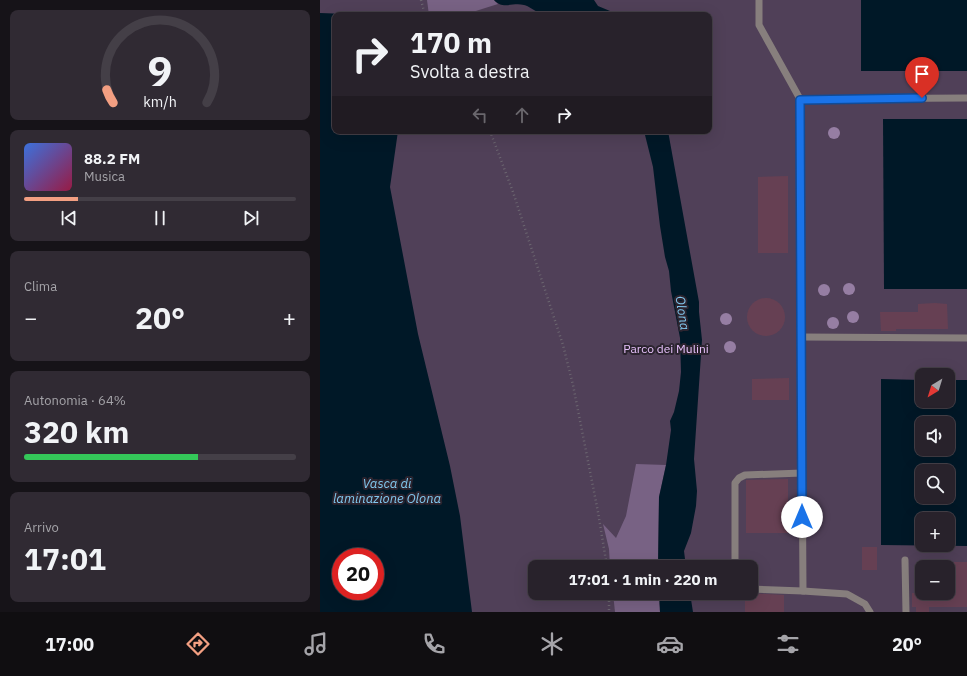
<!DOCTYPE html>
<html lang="it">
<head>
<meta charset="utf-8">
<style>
  body { margin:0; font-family:"IBM Plex Sans",sans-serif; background:#302a33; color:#f1f3f6; height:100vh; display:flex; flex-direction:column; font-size:15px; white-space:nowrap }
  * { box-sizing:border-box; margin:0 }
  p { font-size:13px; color:#a5a4a9 }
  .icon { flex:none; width:22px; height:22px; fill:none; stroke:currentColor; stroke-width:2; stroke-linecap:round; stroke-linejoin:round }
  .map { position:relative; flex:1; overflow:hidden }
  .panel { display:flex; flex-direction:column; gap:10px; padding:10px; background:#161318; width:320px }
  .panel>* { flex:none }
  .guide { position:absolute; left:12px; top:12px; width:380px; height:122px; border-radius:8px; box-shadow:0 4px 16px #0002,0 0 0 1px #443f47; background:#28222b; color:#f1f3f6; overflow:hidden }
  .needle { width:26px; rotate:218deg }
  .fabs { position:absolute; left:595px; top:368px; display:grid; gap:8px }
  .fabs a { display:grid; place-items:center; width:40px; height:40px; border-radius:8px; background:#28222b; box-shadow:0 4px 16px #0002,0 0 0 1px #443f47; font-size:20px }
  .speed { position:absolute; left:12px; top:548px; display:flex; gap:8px; font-size:20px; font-weight:700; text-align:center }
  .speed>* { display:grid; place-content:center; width:52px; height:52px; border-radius:50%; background:#28222b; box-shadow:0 4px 16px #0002,0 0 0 1px #443f47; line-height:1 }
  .speed .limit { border:6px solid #d22; background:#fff; color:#111 }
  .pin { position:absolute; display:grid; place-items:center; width:34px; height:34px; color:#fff; margin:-41px -17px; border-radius:50% 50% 50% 0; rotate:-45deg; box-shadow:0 0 4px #0007 }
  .pin .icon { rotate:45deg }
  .me { position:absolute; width:44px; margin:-22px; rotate:0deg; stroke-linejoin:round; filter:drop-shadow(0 0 3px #0008) }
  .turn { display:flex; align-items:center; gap:14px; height:84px; padding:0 12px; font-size:18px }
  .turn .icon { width:52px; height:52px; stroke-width:2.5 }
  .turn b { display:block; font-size:28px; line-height:34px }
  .lanes { display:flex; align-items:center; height:38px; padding:0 12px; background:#0003; justify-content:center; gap:20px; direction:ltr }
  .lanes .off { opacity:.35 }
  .big { font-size:30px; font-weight:700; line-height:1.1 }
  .panel .card { flex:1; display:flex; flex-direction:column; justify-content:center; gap:6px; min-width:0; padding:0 14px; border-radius:8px; background:#302a33 }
  .panel .dial { align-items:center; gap:0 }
  .dial svg { height:104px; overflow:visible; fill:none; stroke:#443f47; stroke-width:7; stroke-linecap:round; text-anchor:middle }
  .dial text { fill:#f1f3f6; stroke:none }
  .song { display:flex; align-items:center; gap:12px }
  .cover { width:48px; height:48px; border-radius:6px; background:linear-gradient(135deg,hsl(220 70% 55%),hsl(340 70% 35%)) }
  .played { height:4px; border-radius:2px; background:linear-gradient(90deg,#f39f82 20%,#443f47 20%) }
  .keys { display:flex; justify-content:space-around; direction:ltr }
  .heat { display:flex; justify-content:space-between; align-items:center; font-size:22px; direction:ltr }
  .charge { height:6px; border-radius:3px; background:linear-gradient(90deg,#34c759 64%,#443f47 0) }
  .trip { position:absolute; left:208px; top:560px; width:230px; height:40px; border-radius:8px; background:#28222b; box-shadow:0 4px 16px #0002,0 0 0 1px #443f47; font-weight:700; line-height:40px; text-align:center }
  .tab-bar { display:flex; height:64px; justify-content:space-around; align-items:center; background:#100e11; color:#a5a4a9 }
  .tab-bar .icon { width:28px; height:28px }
  .tab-bar .on { color:#f39f82 }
  .tab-bar b { font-size:18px; color:#f1f3f6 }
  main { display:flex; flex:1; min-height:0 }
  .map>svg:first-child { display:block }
  .green { fill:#504058; fill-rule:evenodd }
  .forest { fill:#786284 }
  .water { fill:#001827; fill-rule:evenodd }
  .building { fill:#664053 }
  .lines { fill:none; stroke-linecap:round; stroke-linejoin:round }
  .path { stroke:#6c6670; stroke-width:2.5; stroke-dasharray:1 3; stroke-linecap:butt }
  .service { stroke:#877f7d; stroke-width:7 }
  .tree { fill:#967ea3 }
  .route-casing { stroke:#114b97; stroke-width:10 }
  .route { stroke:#1a73e8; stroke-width:7 }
  .labels { text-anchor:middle; stroke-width:4; stroke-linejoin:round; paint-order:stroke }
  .park-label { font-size:12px; fill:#e6c0fa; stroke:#2b242f }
  .water-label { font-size:13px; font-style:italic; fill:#82c8ef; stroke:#2b242f }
</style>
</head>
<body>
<main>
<section class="panel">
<div class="card dial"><svg viewBox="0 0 100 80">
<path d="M14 69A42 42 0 1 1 86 69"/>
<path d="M14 69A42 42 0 0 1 9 59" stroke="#f39f82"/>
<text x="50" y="56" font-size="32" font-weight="700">9</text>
<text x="50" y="72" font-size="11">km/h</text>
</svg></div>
<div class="card">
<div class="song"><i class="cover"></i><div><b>88.2 FM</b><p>Musica</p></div></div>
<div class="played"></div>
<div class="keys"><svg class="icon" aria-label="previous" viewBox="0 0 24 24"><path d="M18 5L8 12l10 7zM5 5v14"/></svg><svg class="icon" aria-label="pause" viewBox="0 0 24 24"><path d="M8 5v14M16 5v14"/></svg><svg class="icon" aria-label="next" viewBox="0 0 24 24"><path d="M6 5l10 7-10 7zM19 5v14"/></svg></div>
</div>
<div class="card"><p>Clima</p>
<div class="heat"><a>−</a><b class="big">20°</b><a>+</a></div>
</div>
<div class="card"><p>Autonomia · 64%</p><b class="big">320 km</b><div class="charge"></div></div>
<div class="card"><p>Arrivo</p><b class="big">17:01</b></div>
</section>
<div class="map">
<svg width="647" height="612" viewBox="0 0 647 612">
  <rect width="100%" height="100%" fill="#352d39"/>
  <path class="green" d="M0,0h647v612h-647zM15,15h374v116h-374zM602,375h26v26h-26zM602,423h26v26h-26zM602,471h26v26h-26zM602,519h26v26h-26zM21,557h34v34h-34zM215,567h216v26h-216zM602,567h26v26h-26z"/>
  <g class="forest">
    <polygon points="107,0 174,0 178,4 143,15 109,15"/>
    <polygon points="316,464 346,465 339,497 338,567 290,567 289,549 283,524 296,538 306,516"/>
    <polygon points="293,593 339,593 340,612 295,612"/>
  </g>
  <g class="water">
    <path d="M174,0h100l4,6 12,5 3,4h-31c-4,-3 -12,-3 -16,0 -10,0 -19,1 -28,-3 -5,-2 -9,-6 -14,-7 -12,-3 -21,5 -30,-5z"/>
    <rect x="541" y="0" width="106" height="71"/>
    <path d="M0,13l55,2h-40v116h63l-8,56 28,147 32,132 10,50 12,96h-152zM21,557h34v34h-34z"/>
    <polygon points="563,119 647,119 647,289 564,289"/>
    <polygon points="324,131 348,131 379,302 379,312 382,340 374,459 377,491 376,506 371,533 364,551 366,567 338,567 339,497 346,465 351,430 350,421 354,412 359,391 361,372 360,338 351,291 349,271 345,257 340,226 333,167"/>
    <path d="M561,379l41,1v21h26v-21h19v166l-86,-1zM602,423h26v26h-26zM602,471h26v26h-26zM602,519h26v26h-26z"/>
    <polygon points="339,593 370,593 373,612 340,612"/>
  </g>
  <g class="building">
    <polygon points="468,176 468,253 438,253 438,177"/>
    <circle cx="446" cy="317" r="19"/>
    <polygon points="615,303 627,304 628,329 576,329 576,331 561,331 560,312 598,312 598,304"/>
    <polygon points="469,378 469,400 432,400 432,379"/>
    <polygon points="468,479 468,533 426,533 426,480"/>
    <rect x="542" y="547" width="15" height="23"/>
    <polygon points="628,562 647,562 647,607 609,607 609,612 596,612 596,607 592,607 592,593 628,593"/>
    <polygon points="425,593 464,595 464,612 425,612"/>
  </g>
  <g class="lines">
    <g class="path">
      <polyline points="101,0 105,15"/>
      <polyline points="170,131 193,192 243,345 253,385 278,512 287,567"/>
      <polyline points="289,593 289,612"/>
    </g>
    <g class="service">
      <polyline points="439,0 439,25 480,99"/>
      <polyline points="481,337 647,338"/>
      <polyline points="585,560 586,612"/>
      <polyline points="415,567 415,483 419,478 425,475 482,473"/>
      <polyline points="431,589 483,591"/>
      <polyline points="550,612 545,604 527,594 483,591 480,99 647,98"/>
    </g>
  </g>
  <g class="tree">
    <circle cx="514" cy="133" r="6"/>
    <circle cx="529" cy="289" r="6"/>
    <circle cx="504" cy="290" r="6"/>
    <circle cx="533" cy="317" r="6"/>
    <circle cx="406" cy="319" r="6"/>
    <circle cx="513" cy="323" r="6"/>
    <circle cx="410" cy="347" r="6"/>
  </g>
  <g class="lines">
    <defs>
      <polyline id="route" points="482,517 480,100 602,98"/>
    </defs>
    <use href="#route" class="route-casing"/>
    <use href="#route" class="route"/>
  </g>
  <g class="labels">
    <g class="park-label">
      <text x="346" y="353">Parco dei Mulini</text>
    </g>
    <g class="water-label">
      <text transform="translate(363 313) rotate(81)" y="5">Olona</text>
      <text x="67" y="488">Vasca di<tspan x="67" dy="15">laminazione Olona</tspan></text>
    </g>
  </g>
</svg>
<div class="fabs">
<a><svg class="needle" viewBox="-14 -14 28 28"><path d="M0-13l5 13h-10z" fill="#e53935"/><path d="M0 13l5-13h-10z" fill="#a5a4a9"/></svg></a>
<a><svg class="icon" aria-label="sound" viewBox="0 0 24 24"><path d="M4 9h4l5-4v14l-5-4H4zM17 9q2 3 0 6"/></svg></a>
<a><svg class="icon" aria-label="search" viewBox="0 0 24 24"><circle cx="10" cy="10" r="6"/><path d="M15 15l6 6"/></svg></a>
<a>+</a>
<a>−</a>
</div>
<div class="speed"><div class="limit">20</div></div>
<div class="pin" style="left:602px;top:98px;background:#d93025"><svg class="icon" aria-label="arrive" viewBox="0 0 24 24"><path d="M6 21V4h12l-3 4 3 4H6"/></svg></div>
<svg class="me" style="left:482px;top:517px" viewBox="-20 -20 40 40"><circle r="19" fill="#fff"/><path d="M0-13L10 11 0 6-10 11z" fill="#1a73e8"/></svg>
<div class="trip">17:01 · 1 min · 220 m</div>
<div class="guide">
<div class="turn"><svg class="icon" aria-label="right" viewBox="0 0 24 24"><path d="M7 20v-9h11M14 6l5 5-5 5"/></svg><div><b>170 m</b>Svolta a destra</div></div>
<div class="lanes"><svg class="icon off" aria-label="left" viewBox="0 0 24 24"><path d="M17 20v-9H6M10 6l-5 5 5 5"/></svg><svg class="icon off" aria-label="ahead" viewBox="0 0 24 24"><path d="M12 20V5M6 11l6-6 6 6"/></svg><svg class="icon" aria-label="right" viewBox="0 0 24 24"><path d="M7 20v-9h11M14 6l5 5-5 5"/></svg></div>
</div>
</div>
</main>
<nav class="tab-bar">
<b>17:00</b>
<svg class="icon on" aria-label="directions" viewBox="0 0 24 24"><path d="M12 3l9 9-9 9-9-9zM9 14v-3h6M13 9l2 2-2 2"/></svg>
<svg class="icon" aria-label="music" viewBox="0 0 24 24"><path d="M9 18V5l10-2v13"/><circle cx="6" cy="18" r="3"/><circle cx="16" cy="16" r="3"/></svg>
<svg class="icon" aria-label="phone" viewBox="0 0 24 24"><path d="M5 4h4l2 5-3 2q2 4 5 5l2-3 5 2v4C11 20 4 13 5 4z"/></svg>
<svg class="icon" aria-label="climate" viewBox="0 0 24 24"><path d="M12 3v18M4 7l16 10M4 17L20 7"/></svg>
<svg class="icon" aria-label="car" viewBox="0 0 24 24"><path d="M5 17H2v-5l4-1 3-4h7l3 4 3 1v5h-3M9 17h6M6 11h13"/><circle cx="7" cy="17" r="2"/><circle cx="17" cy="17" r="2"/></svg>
<svg class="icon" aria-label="filters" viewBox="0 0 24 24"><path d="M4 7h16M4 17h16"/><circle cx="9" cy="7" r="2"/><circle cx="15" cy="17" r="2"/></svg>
<b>20°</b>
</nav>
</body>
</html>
